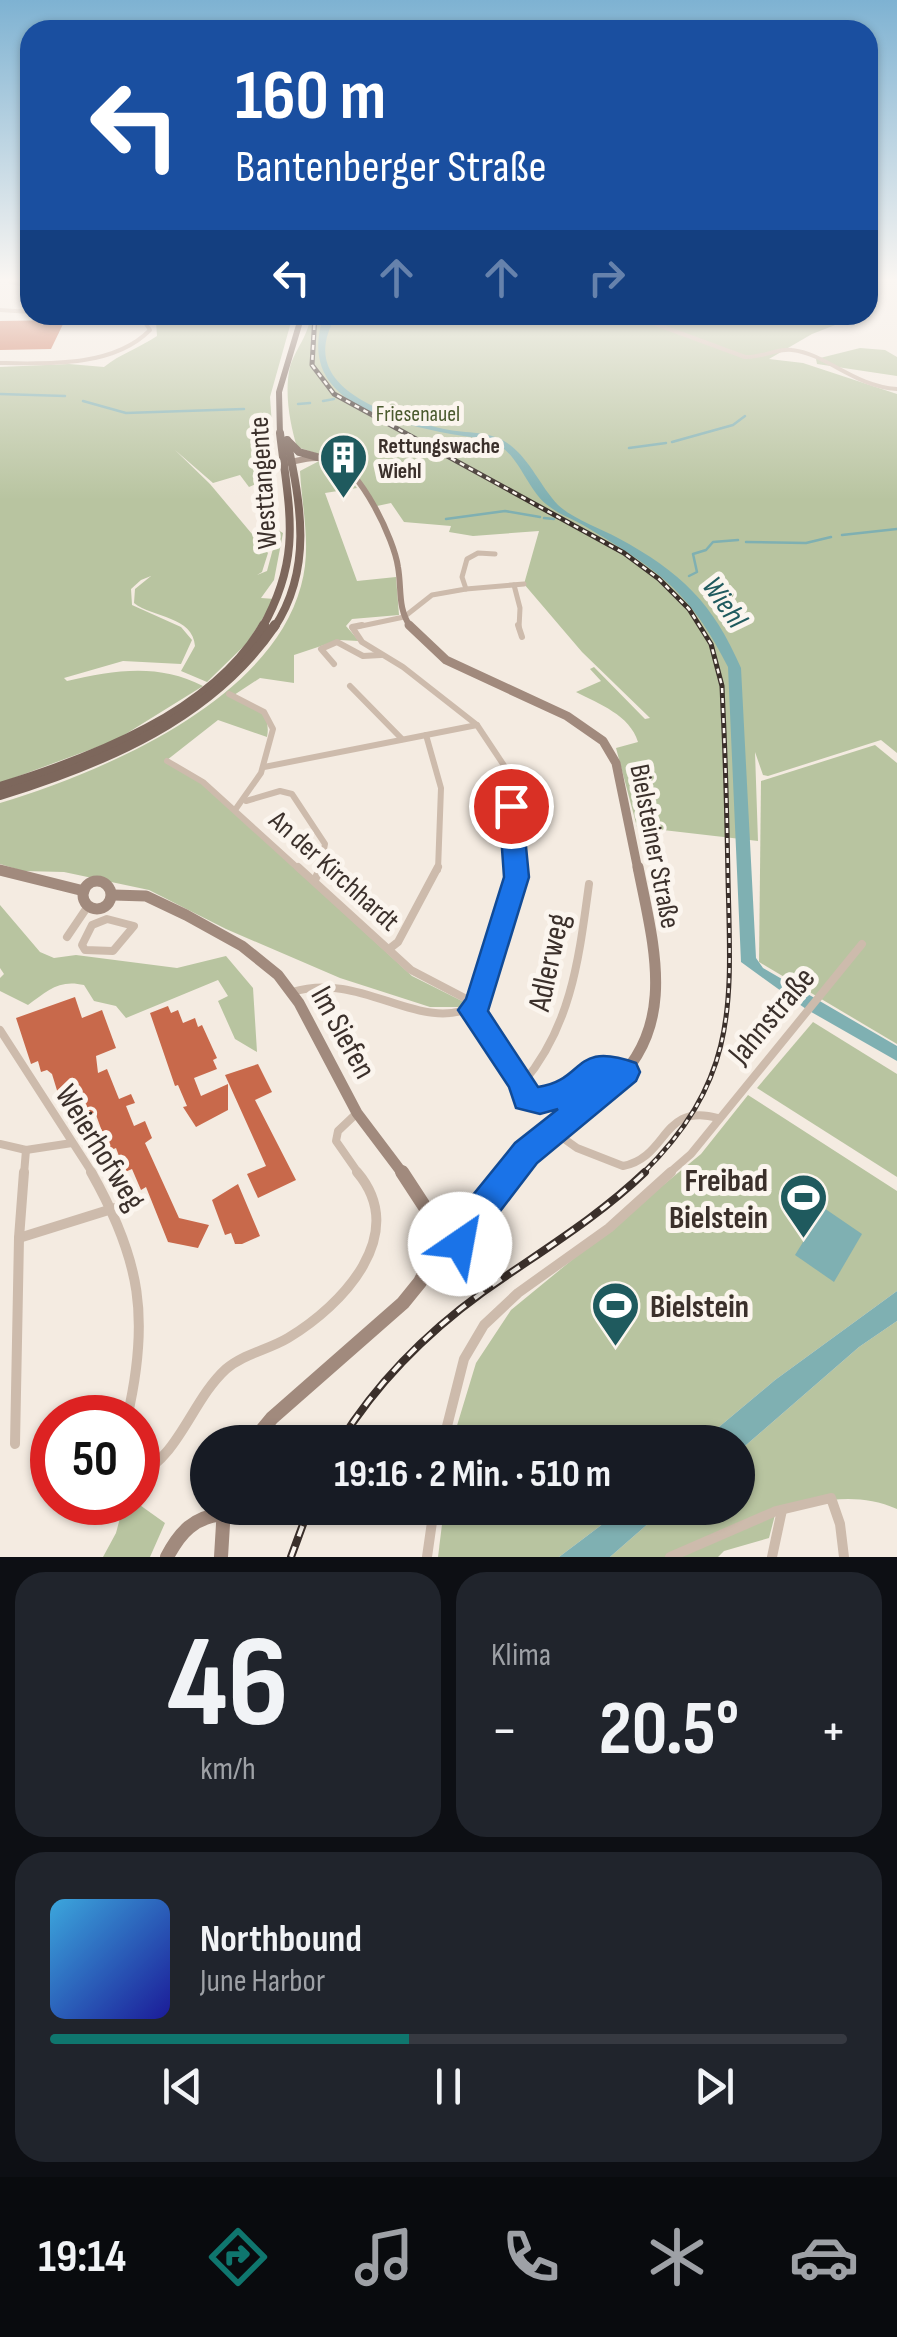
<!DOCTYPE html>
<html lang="de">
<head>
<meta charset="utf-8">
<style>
  body { margin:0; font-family:"Sofia Sans Condensed",sans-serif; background:#20242c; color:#f1f3f6; height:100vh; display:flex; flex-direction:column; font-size:38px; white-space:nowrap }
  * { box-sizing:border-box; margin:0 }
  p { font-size:32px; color:#9ea1a6 }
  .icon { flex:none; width:55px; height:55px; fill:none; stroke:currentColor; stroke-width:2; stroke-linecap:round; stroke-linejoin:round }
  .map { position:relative; height:1557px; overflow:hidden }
  .drawer { display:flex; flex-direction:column; gap:15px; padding:15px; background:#0d0f14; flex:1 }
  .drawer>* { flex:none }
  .banner { position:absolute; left:20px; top:20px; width:858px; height:305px; border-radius:30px; box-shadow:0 2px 8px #0004; background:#1a4fa0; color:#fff; overflow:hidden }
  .speed { position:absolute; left:30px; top:1395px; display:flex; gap:20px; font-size:50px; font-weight:700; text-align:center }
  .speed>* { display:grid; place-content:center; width:130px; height:130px; border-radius:50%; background:#171b24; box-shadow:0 2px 8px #0004; line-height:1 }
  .speed .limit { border:15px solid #d22; background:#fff; color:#111 }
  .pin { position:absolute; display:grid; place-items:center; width:85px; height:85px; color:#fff; margin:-42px; border:5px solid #fff; border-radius:50%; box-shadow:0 2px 10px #0007 }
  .me { position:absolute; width:110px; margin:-55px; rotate:33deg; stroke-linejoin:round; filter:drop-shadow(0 0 8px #0008) }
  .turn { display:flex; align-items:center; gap:35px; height:210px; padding:0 50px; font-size:45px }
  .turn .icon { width:130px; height:130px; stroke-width:2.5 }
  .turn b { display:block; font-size:70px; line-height:85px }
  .lanes { display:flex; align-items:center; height:95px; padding:0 50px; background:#0003; justify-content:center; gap:50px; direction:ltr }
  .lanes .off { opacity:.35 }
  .big { font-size:75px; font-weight:700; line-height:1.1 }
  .drawer .tile { flex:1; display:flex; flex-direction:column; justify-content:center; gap:15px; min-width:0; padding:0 35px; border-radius:30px; background:#20242c }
  .drawer .dial { align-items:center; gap:0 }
  .dial b { font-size:130px; line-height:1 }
  .song { display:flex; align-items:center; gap:30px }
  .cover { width:120px; height:120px; border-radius:15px; background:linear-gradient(135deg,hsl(200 70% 55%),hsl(240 70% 35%)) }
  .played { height:10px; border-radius:5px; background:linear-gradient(90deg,#0f766e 45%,#363941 45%) }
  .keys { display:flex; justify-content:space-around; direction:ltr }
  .heat { display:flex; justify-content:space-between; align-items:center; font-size:55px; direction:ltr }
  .drawer .tiles { flex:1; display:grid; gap:15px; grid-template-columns:1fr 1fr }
  .tile:last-child { grid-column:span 2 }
  .trip { position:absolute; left:190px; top:1425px; width:565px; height:100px; border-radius:50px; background:#171b24; box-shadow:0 2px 8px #0004; font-weight:700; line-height:100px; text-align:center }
  .menu { display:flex; height:160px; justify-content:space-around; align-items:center; background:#090b0e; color:#9ea1a6 }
  .menu .icon { width:70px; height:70px }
  .menu .on { color:#0f766e }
  .menu b { font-size:45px; color:#f1f3f6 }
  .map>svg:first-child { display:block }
  .green { fill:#b8c4a0 }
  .water { fill:#7fb0b2 }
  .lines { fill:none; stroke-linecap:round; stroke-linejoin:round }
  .stream { stroke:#7fb0b2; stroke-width:2.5 }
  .building { fill:#c8694b }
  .street-far4 { stroke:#cdbbac; stroke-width:4 }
  .street-far3 { stroke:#cdbbac; stroke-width:5 }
  .street-far2 { stroke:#cdbbac; stroke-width:6 }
  .street-far1 { stroke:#cdbbac; stroke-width:8 }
  .street { stroke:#cdbbac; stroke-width:10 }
  .secondary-far3 { stroke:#a18a7d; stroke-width:6 }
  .secondary-far2 { stroke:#a18a7d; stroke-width:9 }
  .secondary-far1 { stroke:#a18a7d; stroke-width:11 }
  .secondary { stroke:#a18a7d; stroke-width:14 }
  .primary-far2 { stroke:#7d675c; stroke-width:6 }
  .primary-far1 { stroke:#7d675c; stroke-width:8 }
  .primary { stroke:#7d675c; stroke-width:10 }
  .rail-far1-casing { stroke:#3b302b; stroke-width:5 }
  .rail-casing { stroke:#3b302b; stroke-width:8 }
  .rail-far1 { stroke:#fbf5ee; stroke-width:2.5; stroke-dasharray:5; stroke-linecap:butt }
  .rail { stroke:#fbf5ee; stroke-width:4; stroke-dasharray:11; stroke-linecap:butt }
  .route { fill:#1a73e8; stroke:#114b97; stroke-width:2.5 }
  .labels { text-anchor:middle; stroke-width:10; stroke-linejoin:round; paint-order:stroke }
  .far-park-label { font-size:22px; fill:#4a5a2e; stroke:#fbf5ee }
  .far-poi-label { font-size:22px; font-weight:bold; fill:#3b302b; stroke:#fbf5ee; text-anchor:start }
  .street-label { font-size:28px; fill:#3b302b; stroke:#fbf5ee }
  .water-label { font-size:30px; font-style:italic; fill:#1f5a5e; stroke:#fbf5ee }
  .near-street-label { font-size:32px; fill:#3b302b; stroke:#fbf5ee }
  .near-poi-label { font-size:32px; font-weight:bold; fill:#3b302b; stroke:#fbf5ee; text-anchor:end }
</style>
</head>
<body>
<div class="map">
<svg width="897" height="1557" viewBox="0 0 897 1557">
  <rect width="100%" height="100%" fill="#f4ebe1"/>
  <g class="green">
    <path d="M182,315h111l-23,82 6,86 -10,-3 -17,7 -9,-12 -27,8 -38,-33 35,34 58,69 -6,19 -5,3 10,-4 11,-41 5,3 -9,47 -13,18 14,1 -28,44 -40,39 -26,-11 14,-25c-2,-30 -42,-28 -61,-43l1,-14 16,-13 -10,4 -10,9 1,16 49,22 11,13 -11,24 -58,-3 -59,17 3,3c47,-11 92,-18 136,5l-87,54 -116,43v-416l69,-3 35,3c16,-13 35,-19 53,-31l-1,-14h22z"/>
    <path d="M310,315h551l-49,19 -43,25 34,4 94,31v359l-16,-13 -113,36 -5,-1 -8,-23 3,89 -121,-14 -21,-79 22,-6c-8,-27 -39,-38 -62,-50l25,-11 -11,-12 4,-2 51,52 5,-1 -68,-66 -58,-68 15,-53 -66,5 -24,-4 2,-6 -47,-4 -13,-19 -14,3 -31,-43 -49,-16c-7,-23 -13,-55 -7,-80 5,-18 20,-33 20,-52z"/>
    <polygon points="860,348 885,350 897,357 897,376 817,364 816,359"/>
    <path d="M321,460l21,8 15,20 -32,5 32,88 39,-4 3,38 -47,4 -6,7 13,15 -20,-1 -45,15v28l-34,-5 -26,17c18,10 38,17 33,42l-49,-17 -51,40 38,25 207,191 56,28 -4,3h-34l-90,-29 -114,-49 -77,-39 -85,-18 -41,-1 -23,-7v-61c103,-31 270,-102 301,-217 11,-39 1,-76 -1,-115z"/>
    <polygon points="875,745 897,763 897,1044 759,962 761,781"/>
    <path d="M0,905l40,47 14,6 22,-3 101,13 49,-12 27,32 4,64 -22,-13 -17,-38 10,-5 -10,-16 -92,38 -10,-12 -22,-5 -10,-16c-25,-6 -37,6 -56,20l-28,-14v-13l4,-4 -4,-6z"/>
    <polygon points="813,1022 897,1074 897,1177 757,1088"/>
    <polygon points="748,1095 897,1191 897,1291 775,1380 701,1442 452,1442 476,1363 511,1310 701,1154"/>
    <path d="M897,1321v188c-42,-18 -78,-8 -121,2l-7,27 -45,13 -6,6h-108l56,-49h72v-56l121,-105z"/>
    <polygon points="124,1503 137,1503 165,1523 150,1557 103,1557 116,1533"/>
    <polygon points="444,1508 624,1508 559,1557 438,1557"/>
  </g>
  <g class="water">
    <path d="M324,315h13c-46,73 54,102 107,114 22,5 48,1 66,16 20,15 31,42 48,60 15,14 42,23 60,33 63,34 95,65 123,130l15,290 7,10 134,78v15l-91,-52 -65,-47 -13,-295c-39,-78 -72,-98 -145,-142 -10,-6 -23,-10 -33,-18 -20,-13 -28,-44 -47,-59 -12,-10 -37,-11 -52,-14 -64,-13 -157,-33 -127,-119z"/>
    <polygon points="824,1208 862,1234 834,1282 795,1255"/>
    <polygon points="897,1291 897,1321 859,1347 738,1452 738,1442 701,1442 775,1380"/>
    <polygon points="624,1508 666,1508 610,1557 559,1557"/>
  </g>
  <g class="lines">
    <g class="stream">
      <polyline points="0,394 65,396"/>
      <polyline points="83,401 126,413 244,409"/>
      <polyline points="323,401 334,399"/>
      <polyline points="298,404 310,403"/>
      <polyline points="672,442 733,425 745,416"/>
      <polyline points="629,448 666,443"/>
      <polyline points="544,518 554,519"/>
      <polyline points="446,519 505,511 540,517"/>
      <polyline points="842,535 897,529"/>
      <polyline points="746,542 806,543 831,537"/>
      <polyline points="689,576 697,572 693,554 706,550 713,542 738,540"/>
    </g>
  </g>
  <g class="building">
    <polygon points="65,320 51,349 0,350 0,321"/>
    <polygon points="75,997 82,1018 102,1010 116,1048 96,1056 98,1073 107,1069 119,1099 131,1094 135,1103 126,1106 134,1126 145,1121 152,1138 145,1143 179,1218 209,1225 198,1248 168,1242 146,1187 141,1190 132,1169 125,1172 116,1148 109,1151 95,1112 80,1119 75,1104 63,1110 52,1074 47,1070 41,1072 38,1061 31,1064 16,1018"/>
    <polygon points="168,1006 171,1013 178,1010 183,1023 195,1018 198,1027 202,1025 217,1058 213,1060 217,1069 194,1078 201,1096 228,1084 228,1110 196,1127 183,1107 187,1106 178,1085 175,1086 150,1013"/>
    <polygon points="258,1064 272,1092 255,1100 296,1180 258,1198 247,1174 266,1166 225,1075"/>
    <polygon points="238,1184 260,1236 242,1244 235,1244 231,1233 225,1235 212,1200"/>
  </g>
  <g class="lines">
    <g class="street-far4">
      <polyline points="10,282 30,286"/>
      <polyline points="0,310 30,312"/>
      <path d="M631,315l114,42c17,1 33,-9 47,-7 35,4 61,36 105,39"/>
      <path d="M0,363c48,1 114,4 150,-33l-10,-15"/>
    </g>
    <g class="street-far3">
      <polyline points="514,585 520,608 519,628"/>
      <polyline points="466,589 524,584"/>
      <polyline points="352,628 404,617 432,595 466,589 462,577 467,559 478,553 495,554"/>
    </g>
    <g class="street-far2">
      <polyline points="362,625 352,627 362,642 403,667 477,725 507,770 515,870"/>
      <polyline points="518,625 522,637"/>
      <polyline points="334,664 321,649 337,642 363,656 381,655"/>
      <polyline points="350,686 402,739"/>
      <polyline points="229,694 264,712 273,729 261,773 235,810"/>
      <polyline points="426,735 441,788 438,870"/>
      <polyline points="167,761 203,782 300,870"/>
      <polyline points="264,767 477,725"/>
      <polyline points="246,801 280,791 292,794 325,844 320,870"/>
    </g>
    <g class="street-far1">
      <polyline points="298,867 411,970 478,1005"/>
      <polyline points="315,880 321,867"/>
      <path d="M589,884c-10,73 -17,141 -66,199l3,15c39,3 61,-37 100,-26"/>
      <polygon points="107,919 134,926 113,951 85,950 82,945 92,925"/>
      <polyline points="67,937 88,906"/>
      <polyline points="389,949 398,942 438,867"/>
      <path d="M292,992c73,-22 126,44 186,13l38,-128 -1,-10"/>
      <polyline points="472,1010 523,1083"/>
      <polyline points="0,1030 93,1174"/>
      <polyline points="357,1113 338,1131 336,1141 359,1174"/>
      <path d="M553,1131l24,17 46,18c46,-9 38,-64 95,-48"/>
      <polyline points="0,1144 26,1150 72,1143"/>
      <polyline points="24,1174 26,1150"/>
      <polyline points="668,1174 691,1154 862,944"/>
    </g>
    <g class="street">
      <path d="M91,1172c50,88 59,147 36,246"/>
      <polyline points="19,1238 115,1208"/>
      <polyline points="443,1442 464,1359 484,1325 518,1293 609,1228 671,1172"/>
      <polyline points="15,1444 19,1238 24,1172"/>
      <path d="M138,1475c42,-20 54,-75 88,-106 17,-15 42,-19 62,-31 55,-33 122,-104 69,-166"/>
      <polyline points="427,1557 434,1508"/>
      <polyline points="670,1557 776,1511 831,1498 840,1524 844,1557"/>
      <polyline points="772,1557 782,1510"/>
    </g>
    <path class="secondary-far3" d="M287,463c16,-4 31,-8 47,-2 27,9 60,78 64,106 4,22 -1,41 13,61"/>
    <polyline class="secondary-far2" points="409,625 446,660 567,716 603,741 616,763 638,870"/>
    <g class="secondary-far1">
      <polyline points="0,870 84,891"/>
      <circle cx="97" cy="895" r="14"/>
      <polyline points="113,895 146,896 186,915 242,946 278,975 299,1003 357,1113 403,1174"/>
      <path d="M510,1174c28,-35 64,-57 98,-85 71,-60 46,-142 30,-222"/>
    </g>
    <g class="secondary">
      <polyline points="402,1172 434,1221"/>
      <circle cx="442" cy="1237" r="19"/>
      <polyline points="458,1227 482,1208 512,1172"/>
      <polyline points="252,1442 272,1418 403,1303 420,1282 434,1254"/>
      <path d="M167,1557c13,-25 27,-40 56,-43"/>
      <polyline points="221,1557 224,1508"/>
    </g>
    <polyline class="primary-far2" points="280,436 279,392 302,315"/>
    <g class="primary-far1">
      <polyline points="288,441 299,452 317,457"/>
      <path d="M262,628c41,-73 27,-117 18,-195"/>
      <path d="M274,628c39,-59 27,-123 13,-188"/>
    </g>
    <g class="primary">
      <path d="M0,787c91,-28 214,-74 264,-162"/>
      <path d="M0,795c104,-32 212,-77 275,-170"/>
    </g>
    <defs>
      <path id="rail-far1" d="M315,315l-3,50 22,29 290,159 35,26 30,30 22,35 11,42 1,24c3,57 4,113 5,169 3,125 11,200 -86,295"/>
      <g id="rail">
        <path d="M340,1442c38,-61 85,-108 143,-150 55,-39 113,-73 162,-120"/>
        <polyline points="291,1557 309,1508"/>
      </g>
    </defs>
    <use href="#rail-far1" class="rail-far1-casing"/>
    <use href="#rail" class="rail-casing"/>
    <use href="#rail-far1" class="rail-far1"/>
    <use href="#rail" class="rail"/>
  </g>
  <linearGradient id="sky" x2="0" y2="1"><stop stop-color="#7eb2d2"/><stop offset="0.56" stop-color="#faf6f2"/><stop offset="1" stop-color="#faf6f2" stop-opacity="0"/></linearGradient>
  <rect width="897" height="500" fill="url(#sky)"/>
  <path class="route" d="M511,797l11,9 7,71 -41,134 50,76c48,-7 34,-47 98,-24l4,9 -4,9 -99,82 -46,60 -16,11 -4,21 -11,4 -11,-4 -7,-28 5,-11 21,-15 47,-58 43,-34 -18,5 -24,-6 -7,-21 -51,-77 8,-11 38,-122 -5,-71z"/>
  <defs>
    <symbol id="building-pin" viewBox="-11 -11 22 30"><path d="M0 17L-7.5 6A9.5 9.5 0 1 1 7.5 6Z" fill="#1f5a5e" stroke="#fbf5ee"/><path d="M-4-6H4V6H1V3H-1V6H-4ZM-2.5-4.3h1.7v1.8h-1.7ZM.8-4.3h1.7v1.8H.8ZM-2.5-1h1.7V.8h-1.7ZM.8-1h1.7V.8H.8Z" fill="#fff"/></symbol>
    <symbol id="stadium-pin" viewBox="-11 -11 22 30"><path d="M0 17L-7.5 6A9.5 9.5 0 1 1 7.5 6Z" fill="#1f5a5e" stroke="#fbf5ee"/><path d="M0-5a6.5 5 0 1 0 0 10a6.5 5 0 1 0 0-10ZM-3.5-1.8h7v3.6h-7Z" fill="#fff"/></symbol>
  </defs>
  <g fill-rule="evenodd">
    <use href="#building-pin" x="316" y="430" width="55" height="75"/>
    <use href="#stadium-pin" x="776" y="1170" width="55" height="75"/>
    <use href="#stadium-pin" x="588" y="1278" width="55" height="75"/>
  </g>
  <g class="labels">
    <g class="far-park-label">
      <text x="418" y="421">Friesenauel</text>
    </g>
    <g class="far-poi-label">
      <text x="378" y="453">Rettungswache<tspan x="378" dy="25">Wiehl</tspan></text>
    </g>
    <g class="street-label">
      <text transform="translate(262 483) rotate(-94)" y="10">Westtangente</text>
      <text transform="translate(656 846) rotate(79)" y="10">Bielsteiner Straße</text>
      <text transform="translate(335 870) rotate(42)" y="10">An der Kirchhardt</text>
    </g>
    <g class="water-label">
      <text transform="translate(725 602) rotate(55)" y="10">Wiehl</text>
    </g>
    <g class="near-street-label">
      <text transform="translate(548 962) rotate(-78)" y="11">Adlerweg</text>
      <text transform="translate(771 1015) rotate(-50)" y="11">Jahnstraße</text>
      <text transform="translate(344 1032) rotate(61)" y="11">Im Siefen</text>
      <text transform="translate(101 1147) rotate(58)" y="11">Weierhofweg</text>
    </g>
    <g class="near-poi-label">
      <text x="768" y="1191">Freibad<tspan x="768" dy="37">Bielstein</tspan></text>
      <text x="650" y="1317" text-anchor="start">Bielstein</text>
    </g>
  </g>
</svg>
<div class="speed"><div class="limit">50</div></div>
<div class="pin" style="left:511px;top:806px;background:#d93025"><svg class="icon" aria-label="arrive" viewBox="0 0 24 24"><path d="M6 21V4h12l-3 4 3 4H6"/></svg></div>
<svg class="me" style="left:460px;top:1244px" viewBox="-20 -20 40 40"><circle r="19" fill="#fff"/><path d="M0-13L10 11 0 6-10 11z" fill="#1a73e8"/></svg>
<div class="trip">19:16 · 2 Min. · 510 m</div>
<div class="banner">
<div class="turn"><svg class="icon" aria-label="left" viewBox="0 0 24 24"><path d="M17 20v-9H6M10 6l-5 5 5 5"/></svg><div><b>160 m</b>Bantenberger Straße</div></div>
<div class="lanes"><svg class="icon" aria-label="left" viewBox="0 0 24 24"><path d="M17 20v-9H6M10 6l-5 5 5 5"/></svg><svg class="icon off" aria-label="ahead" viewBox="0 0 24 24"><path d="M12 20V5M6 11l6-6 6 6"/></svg><svg class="icon off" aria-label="ahead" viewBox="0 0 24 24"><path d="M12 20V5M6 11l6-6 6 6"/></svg><svg class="icon off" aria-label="right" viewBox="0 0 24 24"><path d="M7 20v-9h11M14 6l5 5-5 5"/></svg></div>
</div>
</div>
<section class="drawer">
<div class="tiles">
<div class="tile dial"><b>46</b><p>km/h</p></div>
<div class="tile"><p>Klima</p>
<div class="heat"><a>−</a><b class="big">20.5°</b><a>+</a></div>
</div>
<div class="tile">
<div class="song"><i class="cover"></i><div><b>Northbound</b><p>June Harbor</p></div></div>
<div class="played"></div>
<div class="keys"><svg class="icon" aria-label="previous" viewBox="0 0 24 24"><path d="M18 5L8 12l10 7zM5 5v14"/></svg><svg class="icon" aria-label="pause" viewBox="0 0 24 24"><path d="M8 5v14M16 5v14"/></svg><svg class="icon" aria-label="next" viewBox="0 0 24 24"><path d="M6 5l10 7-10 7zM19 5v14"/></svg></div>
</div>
</div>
</section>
<nav class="menu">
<b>19:14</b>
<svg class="icon on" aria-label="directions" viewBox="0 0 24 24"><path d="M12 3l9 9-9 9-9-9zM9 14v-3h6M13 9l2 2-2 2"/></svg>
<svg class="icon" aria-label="music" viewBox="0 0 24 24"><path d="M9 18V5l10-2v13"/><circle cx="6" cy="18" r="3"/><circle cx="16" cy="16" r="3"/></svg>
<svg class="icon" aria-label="phone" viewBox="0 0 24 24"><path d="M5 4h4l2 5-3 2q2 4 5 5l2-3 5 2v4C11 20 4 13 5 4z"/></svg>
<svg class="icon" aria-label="climate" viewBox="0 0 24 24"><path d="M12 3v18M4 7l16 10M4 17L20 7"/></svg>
<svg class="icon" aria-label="car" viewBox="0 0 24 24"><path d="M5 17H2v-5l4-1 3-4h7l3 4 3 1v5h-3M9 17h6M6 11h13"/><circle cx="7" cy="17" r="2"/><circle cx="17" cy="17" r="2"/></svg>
</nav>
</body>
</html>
